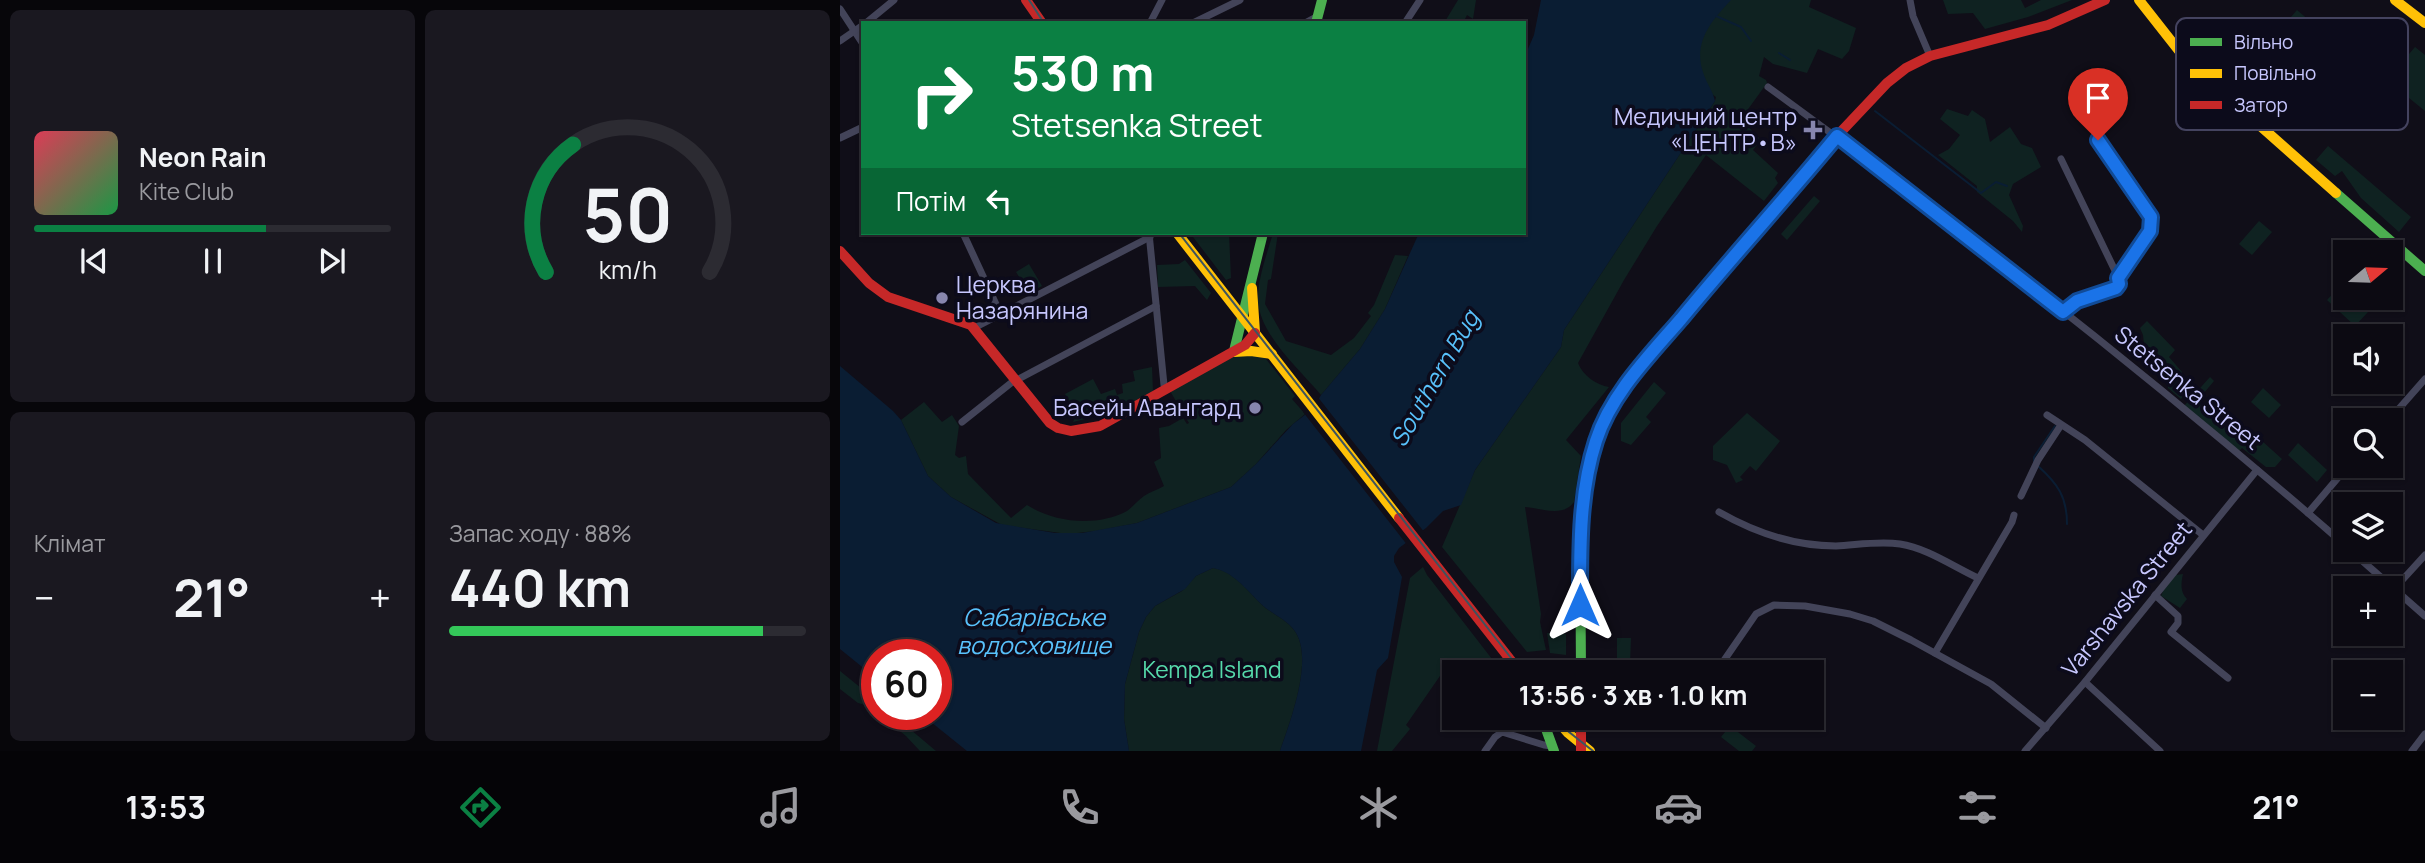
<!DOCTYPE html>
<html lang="uk">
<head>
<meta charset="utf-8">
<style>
  body { margin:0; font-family:Manrope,sans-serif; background:#1a1820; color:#f1f3f6; height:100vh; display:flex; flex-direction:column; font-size:26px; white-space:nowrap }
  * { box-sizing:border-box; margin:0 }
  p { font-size:23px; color:#9a9a9f }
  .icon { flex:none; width:38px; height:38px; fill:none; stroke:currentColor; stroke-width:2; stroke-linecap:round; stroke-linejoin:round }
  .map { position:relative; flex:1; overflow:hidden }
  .side { display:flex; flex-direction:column; gap:10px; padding:10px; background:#07060a; width:840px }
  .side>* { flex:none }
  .hud { position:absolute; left:21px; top:21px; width:665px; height:214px; border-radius:0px; box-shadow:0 2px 5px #0004,0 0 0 2px #2c2b32; background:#0b8043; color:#fff; overflow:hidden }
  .needle { width:46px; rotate:71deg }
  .controls { position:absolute; left:1493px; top:240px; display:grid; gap:14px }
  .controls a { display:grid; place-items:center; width:70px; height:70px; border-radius:0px; background:#0c0a12; box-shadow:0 2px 5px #0004,0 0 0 2px #2c2b32; font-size:35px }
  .speed { position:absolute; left:21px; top:639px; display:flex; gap:14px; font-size:35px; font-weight:700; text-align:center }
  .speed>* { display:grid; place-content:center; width:91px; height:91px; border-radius:50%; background:#0c0a12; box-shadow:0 2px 5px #0004,0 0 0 2px #2c2b32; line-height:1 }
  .speed .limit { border:10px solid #d22; background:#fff; color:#111 }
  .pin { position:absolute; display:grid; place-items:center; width:60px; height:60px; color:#fff; margin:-72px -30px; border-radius:50% 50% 50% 0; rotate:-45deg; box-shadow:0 0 7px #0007 }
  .pin .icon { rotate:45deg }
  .me { position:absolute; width:77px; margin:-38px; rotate:0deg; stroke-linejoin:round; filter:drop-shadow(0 0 5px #0008) }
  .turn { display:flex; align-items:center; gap:24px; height:147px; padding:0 35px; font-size:32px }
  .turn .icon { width:91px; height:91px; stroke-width:2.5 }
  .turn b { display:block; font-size:49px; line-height:60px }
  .then { display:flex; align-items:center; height:66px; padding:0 35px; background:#0003; gap:14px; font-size:26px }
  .big { font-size:52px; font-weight:700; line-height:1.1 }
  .side .tile { flex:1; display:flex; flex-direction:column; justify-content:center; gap:10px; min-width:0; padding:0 24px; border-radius:10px; background:#1a1820 }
  .side .dial { align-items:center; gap:0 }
  .dial svg { height:182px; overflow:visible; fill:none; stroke:#2c2b32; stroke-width:7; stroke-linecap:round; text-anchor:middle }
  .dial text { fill:#f1f3f6; stroke:none }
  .song { display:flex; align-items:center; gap:21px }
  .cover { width:84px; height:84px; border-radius:10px; background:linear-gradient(135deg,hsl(350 70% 55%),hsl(140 70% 35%)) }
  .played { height:7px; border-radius:4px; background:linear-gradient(90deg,#0b8043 65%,#2c2b32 65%) }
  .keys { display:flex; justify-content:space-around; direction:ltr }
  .heat { display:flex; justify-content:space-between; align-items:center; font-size:38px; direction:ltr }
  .charge { height:10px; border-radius:5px; background:linear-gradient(90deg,#34c759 88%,#2c2b32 0) }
  .side .tiles { flex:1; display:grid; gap:10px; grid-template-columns:repeat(2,1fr) }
  .trip { position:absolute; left:602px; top:660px; width:382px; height:70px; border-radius:0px; background:#0c0a12; box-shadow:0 2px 5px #0004,0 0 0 2px #2c2b32; font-weight:700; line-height:70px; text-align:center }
  .tabs { display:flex; height:112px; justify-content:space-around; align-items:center; background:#050407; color:#9a9a9f }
  .tabs .icon { width:49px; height:49px }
  .tabs .on { color:#0b8043 }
  .tabs b { font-size:32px; color:#f1f3f6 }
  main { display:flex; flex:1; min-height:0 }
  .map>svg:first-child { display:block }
  .green { fill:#0f2221 }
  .water { fill:#0a1d33 }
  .pier { fill:#100e18 }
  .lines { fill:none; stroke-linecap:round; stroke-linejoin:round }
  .stream { stroke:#0a1d33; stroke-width:2 }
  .street { stroke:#434459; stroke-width:7 }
  .fast { stroke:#4caf50; stroke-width:10 }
  .slow { stroke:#ffc107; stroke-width:10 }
  .jam { stroke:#c62828; stroke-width:10 }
  .tram { stroke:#3d545f; stroke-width:2 }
  .route-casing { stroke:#114b97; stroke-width:18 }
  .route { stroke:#1a73e8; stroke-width:12 }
  .poi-dot { fill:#8786ae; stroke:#0c0b1b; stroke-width:2.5 }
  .labels { text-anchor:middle; stroke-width:7; stroke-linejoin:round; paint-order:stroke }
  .poi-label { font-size:23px; fill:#c7c7fe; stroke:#0c0b1b; text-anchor:end }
  .street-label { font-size:23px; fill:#c7c7fe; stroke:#0c0b1b }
  .park-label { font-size:23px; fill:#56daab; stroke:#0c0b1b }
  .water-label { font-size:24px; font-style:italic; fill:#58c1fb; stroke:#0c0b1b }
  .key { fill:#0c0b1b; stroke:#44435f; stroke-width:2 }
  .key-label { font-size:19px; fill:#c7c7fe }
</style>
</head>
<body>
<main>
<section class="side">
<div class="tiles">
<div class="tile">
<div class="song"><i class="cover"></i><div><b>Neon Rain</b><p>Kite Club</p></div></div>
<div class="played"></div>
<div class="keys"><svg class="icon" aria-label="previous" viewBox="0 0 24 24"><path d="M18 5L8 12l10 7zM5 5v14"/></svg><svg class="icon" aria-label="pause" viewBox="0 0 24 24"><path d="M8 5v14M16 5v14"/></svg><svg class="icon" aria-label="next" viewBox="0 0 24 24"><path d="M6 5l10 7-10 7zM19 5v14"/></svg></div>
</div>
<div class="tile dial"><svg viewBox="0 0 100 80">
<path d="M14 69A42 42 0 1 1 86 69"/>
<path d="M14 69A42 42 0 0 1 26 13" stroke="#0b8043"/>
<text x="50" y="56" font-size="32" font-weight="700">50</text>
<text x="50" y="72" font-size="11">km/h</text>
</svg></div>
<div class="tile"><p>Клімат</p>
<div class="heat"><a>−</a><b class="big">21°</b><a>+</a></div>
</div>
<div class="tile"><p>Запас ходу · 88%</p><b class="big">440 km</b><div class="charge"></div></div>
</div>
</section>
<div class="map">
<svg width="1585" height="751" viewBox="0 0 1585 751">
  <rect width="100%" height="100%" fill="#100e18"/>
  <g class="green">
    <polygon points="618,0 636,0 633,19 627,15 623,23 604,23"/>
    <path d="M877,0h94l-2,7 47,21 -7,23 -7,8 -24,-10 -11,24 -34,-9 -9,-7 -5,19 7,4 1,3 -26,36 20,21 -8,10 25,23 -3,5 3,5 -14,18 -58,-46 -49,71 -33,54 -46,83c5,13 19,22 31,24l-43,53 15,16 -7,46c-12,16 -32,6 -49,5l16,107 -1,8 6,28 -19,2 -85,-105 33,-77 86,-123 3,-17 151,-229 1,-4 -13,-9 -25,-8z"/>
    <polygon points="1103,0 1181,0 1185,8 1201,0 1232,0 1188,17 1145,29 1133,13 1108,14"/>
    <polygon points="1457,10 1484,33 1472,47 1445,24"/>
    <polygon points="1575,47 1585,55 1585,111 1547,80"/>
    <polygon points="1107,109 1128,116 1132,110 1145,119 1150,142 1170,127 1181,144 1192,148 1201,167 1173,184 1169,195 1183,226 1182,232 1173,221 1137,192 1137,186 1098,155 1109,149 1120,135 1100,119"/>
    <polygon points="1488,146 1571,217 1559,232 1521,198 1502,171 1495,176 1476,160"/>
    <polygon points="974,196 980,201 947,240 941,234"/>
    <polygon points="1419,221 1432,232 1412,255 1399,244"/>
    <polygon points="350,233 389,233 391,278 386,280"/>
    <path d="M433,233h5l-7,46 -3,1 -3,24 21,37 45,14 23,-17 17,-22 -3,-3 6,-8 21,-50 13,1 -23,53 -25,40 -39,46c-21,-25 -60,-59 -63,-93 -1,-22 9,-48 15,-69z"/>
    <polygon points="345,260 371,293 367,300 355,286 318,287 317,265 339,264"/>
    <polygon points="189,264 202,286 189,293 176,272"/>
    <polygon points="1505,281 1505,298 1540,299 1515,326 1487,300"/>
    <polygon points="1307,321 1335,350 1329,357 1342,372 1342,374 1354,384 1341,399 1328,388 1324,365 1304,345 1303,335 1300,328"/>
    <path d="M395,353l26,2 5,4 29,37 -3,3 13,15 -19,16 -30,34 -25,23 -94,36 -41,8 -28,3 -66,-9 -51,-28 -23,-21 -27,-56 23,-18 18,20 10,-7 7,11 -4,29 4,3 7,-2 2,18 43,44 16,-13c28,18 70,22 100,6 6,-4 11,-11 17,-15 6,-4 13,-6 20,-10l-10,-24 7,-4 -2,-30 10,-2 14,-8 4,6 2,-1 -19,-32z"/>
    <polygon points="312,367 313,391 274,412 233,422 235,418 227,408 228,401 225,394 253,379 261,394 275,389 277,395 283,393 282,384 295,381 293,371"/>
    <polygon points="1370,377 1374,381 1358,400 1414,449 1422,441 1442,459 1435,467 1426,467 1402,448 1399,451 1344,406"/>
    <polygon points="814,382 826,393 806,417 811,422 791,445 781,441 781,423"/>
    <polygon points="1423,388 1441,405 1429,418 1411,402"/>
    <polygon points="907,413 940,441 916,471 910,466 900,477 903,480 896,483 887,465 873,460 873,446"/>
    <polygon points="1458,443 1487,470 1477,482 1448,455"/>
    <polygon points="583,567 587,575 662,672 643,672 628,663 624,668 611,660 566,725 570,729 552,751 537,751 570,578"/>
    <path d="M373,568c20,3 33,21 47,35 10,10 26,16 34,27 21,27 -4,92 -14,121h-151l-5,-32 1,-35 14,-52 7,-15 9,-11 27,-15 14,-15z"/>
    <path d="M1343,574c-2,9 -3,18 4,25l-7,9 -19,-12 2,-5 12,-16z"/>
    <polygon points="707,633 726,634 726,655 710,653"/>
    <polygon points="777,638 791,638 790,664 777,664"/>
    <polygon points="0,671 37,701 37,712 29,706 18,703 0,689"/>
    <polygon points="39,714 52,714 96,751 80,751 66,736"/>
    <polygon points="890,726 916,746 912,751 899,751 881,737"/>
  </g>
  <path class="water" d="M701,0h190c-21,22 -39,44 -27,75 3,9 9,16 11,26l-151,229 -3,17 -86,123 -14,35 -18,6 -17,17 -27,20 -5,8v6l8,15 -14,81 -11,12 -16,81h-81c10,-29 35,-94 14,-121 -8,-11 -24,-17 -34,-27 -15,-15 -27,-31 -47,-35l-17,8 -11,13 -30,17 -9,11 -7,15 -14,52 -1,35 5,32h-162l-46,-37h15v-60h-59v25l-37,-30v-283l53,45 8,9 27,56 23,21 45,26 59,10h27l55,-10 94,-36 25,-23 37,-40 21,-16 7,-13 39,-46 25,-40 34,-76h105v-175l10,-23z"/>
  <polygon class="pier" points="477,396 585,533 568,546 463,412 471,405"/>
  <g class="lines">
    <g class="stream">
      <polyline points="876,16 901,27 911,41"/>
      <polyline points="939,53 950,60"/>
      <polyline points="1035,111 1141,193 1156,182 1167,186"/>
      <polyline points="1194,462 1194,457 1215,426"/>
      <path d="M1198,466c20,18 29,31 29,58"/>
    </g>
    <g class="street">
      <polyline points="1070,0 1073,16 1090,56"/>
      <polyline points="0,9 23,44"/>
      <polyline points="26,23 54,0"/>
      <polyline points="310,23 322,0"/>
      <polyline points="353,23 400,0"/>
      <polyline points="465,23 478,16"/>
      <polyline points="565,23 580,0"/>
      <polyline points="0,41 23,25"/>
      <path d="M928,87c198,144 392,297 577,458"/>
      <polyline points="0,138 23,127"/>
      <polyline points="1258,140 1311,217 1310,231 1278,278"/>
      <polyline points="1221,159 1280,281 1276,288 1237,301 1223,312"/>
      <polyline points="123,233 161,315"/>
      <polyline points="309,233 324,385 327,389"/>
      <polyline points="134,328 310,237"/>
      <polyline points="1207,415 1245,440 1363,535"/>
      <polyline points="1549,420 1585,379"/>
      <polyline points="122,422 171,383 316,306"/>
      <polyline points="1181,496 1198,460 1221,425"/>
      <path d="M879,512c35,20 75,34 117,34 21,-1 42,-5 64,-2 27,4 54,23 78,34"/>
      <polyline points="1468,513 1508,466"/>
      <polyline points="1510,550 1585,616"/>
      <polyline points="1555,588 1585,555"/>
      <polyline points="1315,595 1338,616 1338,623 1331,632 1388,678"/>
      <polyline points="1095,653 1172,522 1174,515"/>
      <polyline points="876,672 916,614 934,605 965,606 1010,614 1033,621 1071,640 1151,684 1206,728"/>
      <polyline points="1245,682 1320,751"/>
      <polyline points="645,751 655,737 662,732 704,745 712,746"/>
      <polyline points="1185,751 1245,682 1417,470"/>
      <polyline points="1572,751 1585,734"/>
    </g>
    <g class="fast">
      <polyline points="476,23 482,0"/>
      <polyline points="1496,193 1585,271"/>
      <polyline points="394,351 423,233"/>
      <polyline points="741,672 740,529 756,439 764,421 792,375 915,231"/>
      <polyline points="702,718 714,751"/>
    </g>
    <g class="slow">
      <polyline points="1299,0 1347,61 1496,193"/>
      <polyline points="1555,0 1585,23"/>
      <polyline points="337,233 559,518"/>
      <polyline points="412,288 415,332"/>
      <polyline points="394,352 411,351 432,354"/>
      <polyline points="715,718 728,733 750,751"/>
    </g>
    <g class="jam">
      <polyline points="186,0 202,23"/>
      <polyline points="915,231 997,136 1047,83 1066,68 1090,56 1208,25 1265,0"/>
      <polyline points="0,251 29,283 48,297 131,325 210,423 218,428 231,431 260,426 405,345 415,333"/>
      <polyline points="559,518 680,672"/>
      <polyline points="741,718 741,751"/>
    </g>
    <g class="tram">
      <polyline points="189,0 204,23"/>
      <polyline points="339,233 682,672"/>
      <polyline points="717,718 729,732 753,751"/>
    </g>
  </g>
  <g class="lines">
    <defs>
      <path id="route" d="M740,605c0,-55 -1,-112 16,-164 15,-47 54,-86 85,-122 51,-62 105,-121 156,-183l226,176 14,-11 39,-13 3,-4 -1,-6 32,-47 1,-14 -53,-77"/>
    </defs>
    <use href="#route" class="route-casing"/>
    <use href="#route" class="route"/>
  </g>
  <g class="poi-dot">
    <path d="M969.5 119.5h7v7h7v7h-7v7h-7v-7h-7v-7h7z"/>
    <circle cx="102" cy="298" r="7"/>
    <circle cx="415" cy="408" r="7"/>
  </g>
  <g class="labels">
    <g class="poi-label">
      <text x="957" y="125">Медичний центр<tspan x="957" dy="26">«ЦЕНТР•В»</tspan></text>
      <text x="116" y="293" text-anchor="start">Церква<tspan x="116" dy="26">Назарянина</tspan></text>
      <text x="401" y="416">Басейн Авангард</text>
    </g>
    <g class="street-label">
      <text transform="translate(1348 388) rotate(39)" y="8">Stetsenka Street</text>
      <text transform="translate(1287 599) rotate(-51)" y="8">Varshavska Street</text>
    </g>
    <g class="park-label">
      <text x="372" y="678">Kempa Island</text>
    </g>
    <g class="water-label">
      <text transform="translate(595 379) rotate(-60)" y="8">Southern Bug</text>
      <text x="194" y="626">Сабарівське<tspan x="194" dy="28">водосховище</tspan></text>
    </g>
  </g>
  <rect x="1336" y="18" width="232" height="112" rx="10" class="key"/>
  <rect x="1350" y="38" width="32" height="8" fill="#4caf50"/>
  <rect x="1350" y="69" width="32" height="9" fill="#ffc107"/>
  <rect x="1350" y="101" width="32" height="8" fill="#c62828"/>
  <g class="key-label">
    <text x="1394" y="49">Вільно</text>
    <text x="1394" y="80">Повільно</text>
    <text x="1394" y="112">Затор</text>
  </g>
</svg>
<div class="controls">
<a><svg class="needle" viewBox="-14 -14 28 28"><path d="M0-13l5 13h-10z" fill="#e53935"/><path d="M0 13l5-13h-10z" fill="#9a9a9f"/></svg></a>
<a><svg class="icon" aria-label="sound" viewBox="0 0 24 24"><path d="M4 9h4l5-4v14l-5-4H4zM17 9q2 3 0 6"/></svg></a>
<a><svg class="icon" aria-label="search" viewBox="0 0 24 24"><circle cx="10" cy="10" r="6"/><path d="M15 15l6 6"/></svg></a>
<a><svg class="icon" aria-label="layers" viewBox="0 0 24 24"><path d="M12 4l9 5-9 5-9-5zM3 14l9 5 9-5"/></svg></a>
<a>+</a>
<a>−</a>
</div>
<div class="speed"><div class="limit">60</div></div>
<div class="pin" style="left:1258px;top:140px;background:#d93025"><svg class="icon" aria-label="arrive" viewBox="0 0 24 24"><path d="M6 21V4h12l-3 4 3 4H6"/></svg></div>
<svg class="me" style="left:740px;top:605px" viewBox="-20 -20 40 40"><path d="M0-17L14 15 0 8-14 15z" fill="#1a73e8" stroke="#fff" stroke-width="4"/></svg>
<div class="trip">13:56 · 3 хв · 1.0 km</div>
<div class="hud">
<div class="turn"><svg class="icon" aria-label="right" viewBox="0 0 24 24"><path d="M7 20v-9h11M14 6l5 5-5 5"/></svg><div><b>530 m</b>Stetsenka Street</div></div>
<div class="then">Потім<svg class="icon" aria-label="left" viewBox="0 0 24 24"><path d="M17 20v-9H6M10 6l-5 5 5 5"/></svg></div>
</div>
</div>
</main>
<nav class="tabs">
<b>13:53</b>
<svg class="icon on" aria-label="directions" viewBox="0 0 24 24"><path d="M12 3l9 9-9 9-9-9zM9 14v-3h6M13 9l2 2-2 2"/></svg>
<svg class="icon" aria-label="music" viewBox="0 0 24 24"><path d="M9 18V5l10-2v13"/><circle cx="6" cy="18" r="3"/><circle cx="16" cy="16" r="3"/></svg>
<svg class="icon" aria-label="phone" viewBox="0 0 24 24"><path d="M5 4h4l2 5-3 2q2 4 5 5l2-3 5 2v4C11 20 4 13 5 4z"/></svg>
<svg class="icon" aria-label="climate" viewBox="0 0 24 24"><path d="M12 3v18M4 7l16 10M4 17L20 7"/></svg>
<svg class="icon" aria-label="car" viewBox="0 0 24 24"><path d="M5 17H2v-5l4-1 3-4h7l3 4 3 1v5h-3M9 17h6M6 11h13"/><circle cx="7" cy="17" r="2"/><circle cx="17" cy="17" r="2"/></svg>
<svg class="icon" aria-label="filters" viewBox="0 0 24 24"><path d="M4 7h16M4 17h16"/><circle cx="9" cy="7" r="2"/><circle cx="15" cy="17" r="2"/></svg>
<b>21°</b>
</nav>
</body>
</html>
